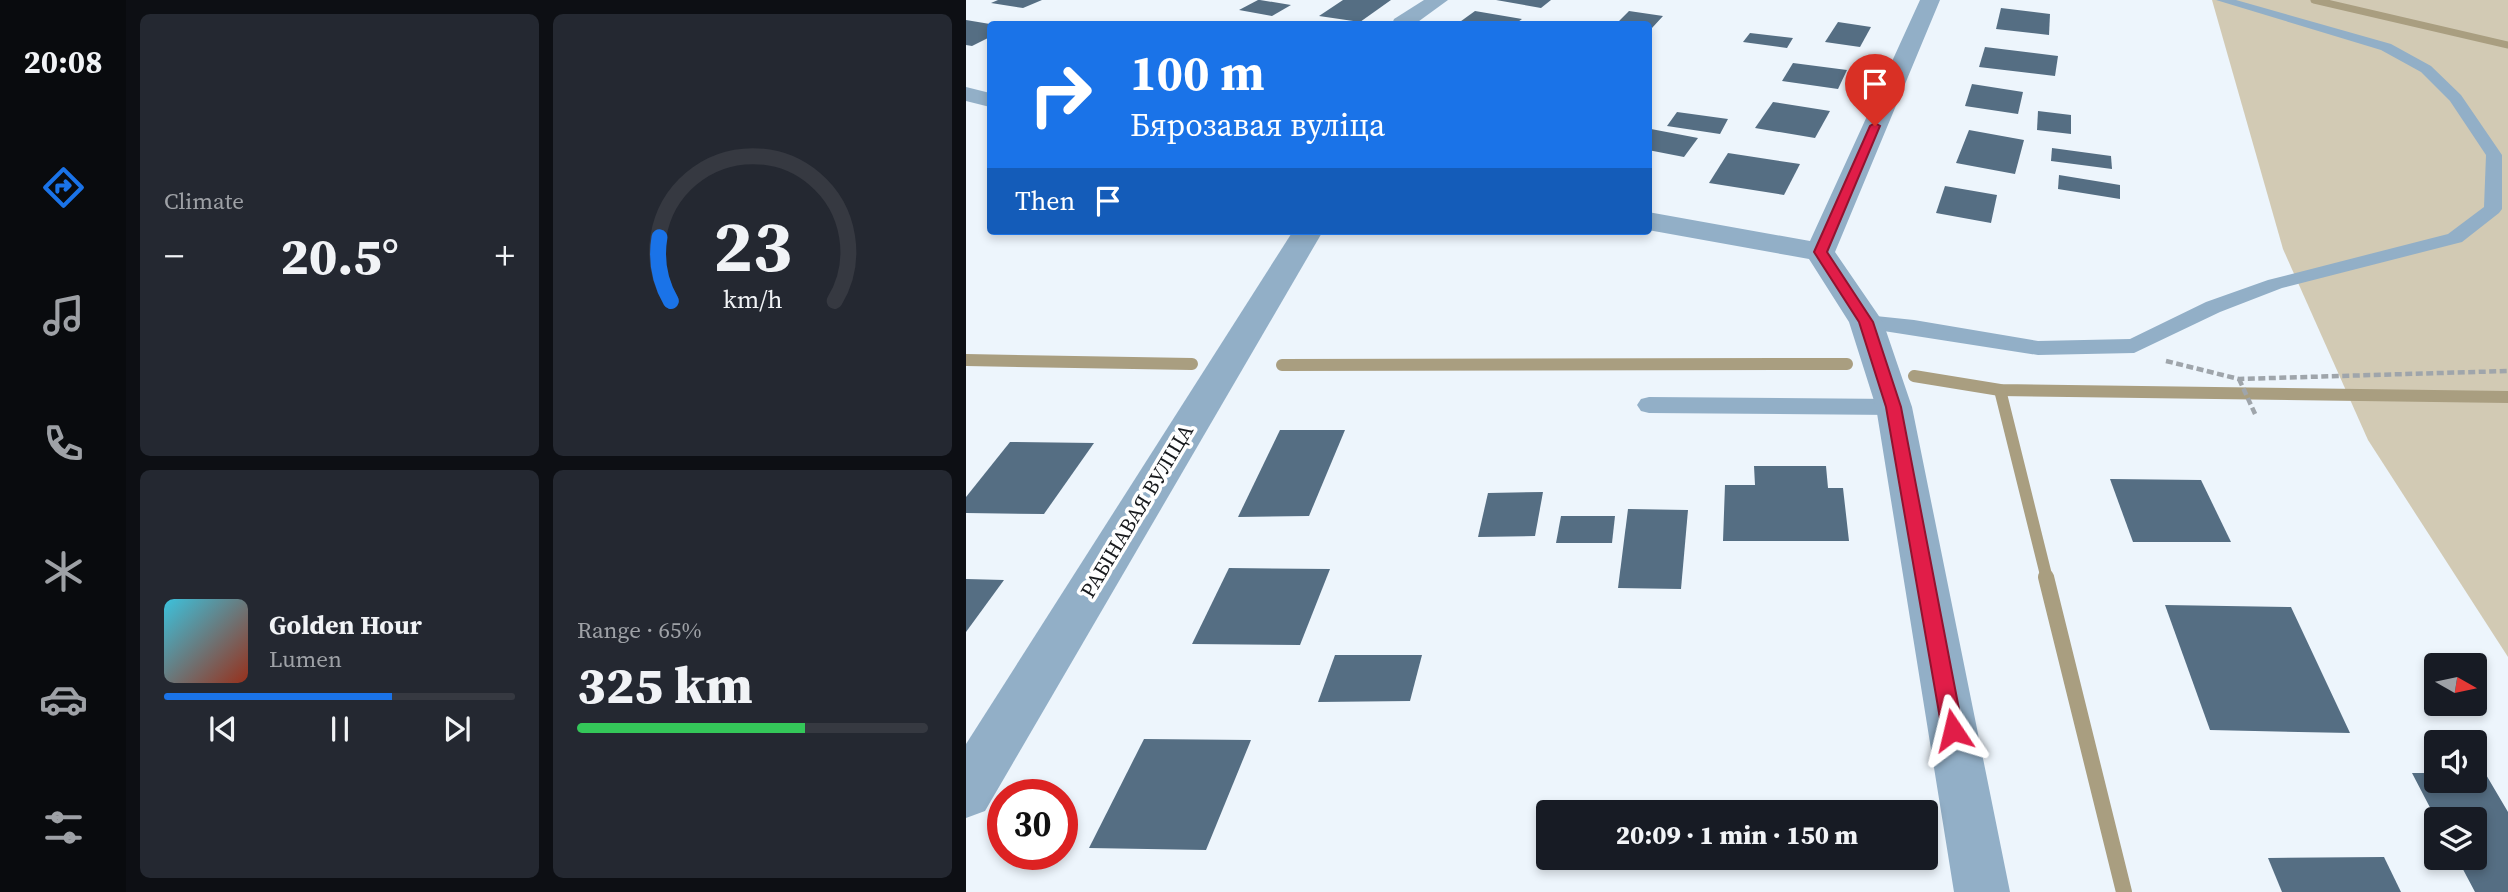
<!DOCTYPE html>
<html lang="en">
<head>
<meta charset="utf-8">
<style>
  body { margin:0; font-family:"Source Serif 4",serif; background:#242831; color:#f1f3f6; height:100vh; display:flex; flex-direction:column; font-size:26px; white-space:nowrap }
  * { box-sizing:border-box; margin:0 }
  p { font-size:23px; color:#9ea1a6 }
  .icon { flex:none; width:38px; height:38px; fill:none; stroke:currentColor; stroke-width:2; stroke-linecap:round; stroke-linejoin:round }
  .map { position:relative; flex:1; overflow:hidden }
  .side { display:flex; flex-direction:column; gap:14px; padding:14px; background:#0d0f14; width:840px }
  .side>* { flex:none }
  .hud { position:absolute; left:21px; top:21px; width:665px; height:214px; border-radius:7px; box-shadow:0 4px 10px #0003; background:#1a73e8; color:#fff; overflow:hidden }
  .needle { width:46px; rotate:99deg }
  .fabs { position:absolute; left:1458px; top:653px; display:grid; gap:14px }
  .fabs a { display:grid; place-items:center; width:63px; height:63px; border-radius:7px; background:#171b24; box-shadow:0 4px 10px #0003; font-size:35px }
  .speed { position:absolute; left:21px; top:779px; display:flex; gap:14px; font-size:35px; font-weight:700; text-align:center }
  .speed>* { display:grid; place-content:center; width:91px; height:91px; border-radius:50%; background:#171b24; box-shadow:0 4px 10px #0003; line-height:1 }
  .speed .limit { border:10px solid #d22; background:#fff; color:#111 }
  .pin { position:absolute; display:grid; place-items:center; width:60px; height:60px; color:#fff; margin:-72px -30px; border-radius:50% 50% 50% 0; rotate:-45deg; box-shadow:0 0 7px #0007 }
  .pin .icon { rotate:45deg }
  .me { position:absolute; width:77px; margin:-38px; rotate:350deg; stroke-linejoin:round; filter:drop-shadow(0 0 5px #0008) }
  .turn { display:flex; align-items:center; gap:24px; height:147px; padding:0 28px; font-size:32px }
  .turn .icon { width:91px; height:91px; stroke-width:2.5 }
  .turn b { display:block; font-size:49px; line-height:60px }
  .then { display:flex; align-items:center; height:66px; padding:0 28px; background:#0003; gap:14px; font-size:26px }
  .big { font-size:52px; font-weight:800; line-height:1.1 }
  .side .widget { flex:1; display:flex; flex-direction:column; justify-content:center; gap:10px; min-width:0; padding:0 24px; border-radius:10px; background:#242831 }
  .side .dial { align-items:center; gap:0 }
  .dial svg { height:182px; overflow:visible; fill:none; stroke:#363941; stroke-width:7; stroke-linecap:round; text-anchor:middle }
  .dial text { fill:#f1f3f6; stroke:none }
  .song { display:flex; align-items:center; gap:21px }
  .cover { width:84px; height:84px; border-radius:10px; background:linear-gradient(135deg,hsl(190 70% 55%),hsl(10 70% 35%)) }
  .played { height:7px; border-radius:4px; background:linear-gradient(90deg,#1a73e8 65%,#363941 65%) }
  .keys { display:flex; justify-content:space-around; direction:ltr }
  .heat { display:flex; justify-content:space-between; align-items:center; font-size:38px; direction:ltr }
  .charge { height:10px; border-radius:5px; background:linear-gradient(90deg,#34c759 65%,#363941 0) }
  .side .tiles { flex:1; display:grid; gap:14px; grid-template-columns:repeat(2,1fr) }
  .trip { position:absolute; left:570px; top:800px; width:402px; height:70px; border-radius:7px; background:#171b24; box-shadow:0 4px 10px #0003; font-weight:800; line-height:70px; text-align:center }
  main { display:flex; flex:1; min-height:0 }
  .tabs { display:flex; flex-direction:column; width:126px; justify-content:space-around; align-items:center; background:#090b0e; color:#9ea1a6 }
  .tabs .icon { width:49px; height:49px }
  .tabs .selected { color:#1a73e8 }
  .tabs b { font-size:32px; color:#f1f3f6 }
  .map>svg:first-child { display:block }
  .green { fill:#d2cab4 }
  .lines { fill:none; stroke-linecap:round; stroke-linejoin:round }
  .stream-far2 { stroke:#a99e80; stroke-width:7 }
  .stream-far1 { stroke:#a99e80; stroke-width:12 }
  .stream { stroke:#a99e80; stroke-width:16 }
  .building { fill:#556e83 }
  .path { stroke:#9fa5ab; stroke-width:4.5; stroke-dasharray:7 3.5; stroke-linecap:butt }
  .lane { fill:#92afc7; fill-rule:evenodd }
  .street { fill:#92afc7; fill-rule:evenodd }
  .route { fill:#e11d48; stroke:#92132f; stroke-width:2 }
  .labels { text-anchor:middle; stroke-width:7; stroke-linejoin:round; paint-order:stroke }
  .street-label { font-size:21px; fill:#17191c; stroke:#fff }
</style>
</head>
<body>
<main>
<nav class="tabs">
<b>20:08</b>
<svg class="icon selected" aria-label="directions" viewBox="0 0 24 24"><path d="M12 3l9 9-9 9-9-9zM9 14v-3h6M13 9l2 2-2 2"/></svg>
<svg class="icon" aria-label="music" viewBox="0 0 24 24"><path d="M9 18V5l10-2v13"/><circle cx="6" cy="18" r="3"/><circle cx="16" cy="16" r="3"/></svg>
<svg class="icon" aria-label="phone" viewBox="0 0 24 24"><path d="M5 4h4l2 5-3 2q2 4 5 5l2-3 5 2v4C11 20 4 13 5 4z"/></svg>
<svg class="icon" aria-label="climate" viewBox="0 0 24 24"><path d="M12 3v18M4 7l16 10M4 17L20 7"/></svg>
<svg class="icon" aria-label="car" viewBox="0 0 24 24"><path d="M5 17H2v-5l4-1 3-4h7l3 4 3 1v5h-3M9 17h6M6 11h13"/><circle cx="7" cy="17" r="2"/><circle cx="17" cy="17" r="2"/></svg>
<svg class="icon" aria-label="filters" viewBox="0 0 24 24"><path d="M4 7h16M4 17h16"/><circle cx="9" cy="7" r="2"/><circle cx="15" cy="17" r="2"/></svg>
</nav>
<section class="side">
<div class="tiles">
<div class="widget"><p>Climate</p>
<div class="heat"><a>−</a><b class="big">20.5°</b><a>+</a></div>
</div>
<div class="widget dial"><svg viewBox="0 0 100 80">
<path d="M14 69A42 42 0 1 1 86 69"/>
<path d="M14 69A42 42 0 0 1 9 41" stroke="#1a73e8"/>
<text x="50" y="56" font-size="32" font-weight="700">23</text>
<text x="50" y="72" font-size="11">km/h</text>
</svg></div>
<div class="widget">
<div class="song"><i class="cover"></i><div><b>Golden Hour</b><p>Lumen</p></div></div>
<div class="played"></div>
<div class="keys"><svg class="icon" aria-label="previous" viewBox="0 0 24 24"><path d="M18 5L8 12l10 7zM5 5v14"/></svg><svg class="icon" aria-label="pause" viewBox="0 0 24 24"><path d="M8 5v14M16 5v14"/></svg><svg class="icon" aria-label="next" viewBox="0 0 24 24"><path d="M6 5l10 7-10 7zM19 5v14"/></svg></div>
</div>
<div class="widget"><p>Range · 65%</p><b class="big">325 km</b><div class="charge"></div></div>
</div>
</section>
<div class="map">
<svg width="1542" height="892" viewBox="0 0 1542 892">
  <rect width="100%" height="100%" fill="#edf5fc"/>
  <polygon class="green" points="1246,0 1542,0 1542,657 1402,440 1317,249"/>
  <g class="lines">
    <polyline class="stream-far2" points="1348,0 1542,45"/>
    <g class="stream-far1">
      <polyline points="0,360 226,364"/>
      <polyline points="316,365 881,364"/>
      <polyline points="948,376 1034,390 1542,397"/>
      <polyline points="1034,390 1081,579"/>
    </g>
    <polyline class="stream" points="1080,577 1158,892"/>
  </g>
  <g class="building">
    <polygon points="32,0 76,0 57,8 25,3"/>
    <polygon points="292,0 294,0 325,5 306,16 273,10"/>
    <polygon points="377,0 425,0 394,22 353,16"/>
    <polygon points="530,0 585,0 575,8"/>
    <polygon points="1035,8 1084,14 1083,35 1030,29"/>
    <polygon points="509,11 556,19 549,24 491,24"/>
    <polygon points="663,11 697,16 686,28 682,24 651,23"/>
    <polygon points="0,20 24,24 24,37 6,46 0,45"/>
    <polygon points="872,22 905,27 894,47 859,42"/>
    <polygon points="784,33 827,38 821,48 777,42"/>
    <polygon points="1019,47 1092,56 1089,76 1013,67"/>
    <polygon points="827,63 881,70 872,89 816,81"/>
    <polygon points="1006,84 1057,92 1052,114 999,106"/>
    <polygon points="807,102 864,111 849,138 789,128"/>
    <polygon points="1072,111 1105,115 1105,134 1071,130"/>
    <polygon points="711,112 762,119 754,134 701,126"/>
    <polygon points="685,129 732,138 718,157 682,150"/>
    <polygon points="1003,130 1058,140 1049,174 990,163"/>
    <polygon points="1086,148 1145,156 1146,169 1085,161"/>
    <polygon points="762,153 834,164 818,195 743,183"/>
    <polygon points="1093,175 1154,185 1154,199 1092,189"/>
    <polygon points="979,186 1031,195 1025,223 970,213"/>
    <polygon points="314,430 379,430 343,516 272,517"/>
    <polygon points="44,442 128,443 78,514 0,513 0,497"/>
    <polygon points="788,466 860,466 862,488 877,488 883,541 757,541 759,485 789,485"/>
    <polygon points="1144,479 1235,480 1265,542 1167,542"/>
    <polygon points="577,492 569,536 512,537 522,493"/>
    <polygon points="662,509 722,510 715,589 652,588"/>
    <polygon points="595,516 649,516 646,543 590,543"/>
    <polygon points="263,568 364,569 334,645 226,644"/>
    <polygon points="0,579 38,580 0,632"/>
    <polygon points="1199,605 1325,607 1384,733 1244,730"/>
    <polygon points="369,655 456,655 444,701 352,702"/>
    <polygon points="178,739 285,740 240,850 123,848"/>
    <polygon points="1446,773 1470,773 1470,780 1508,780 1508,773 1519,773 1542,812 1542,892 1509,892 1491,858 1508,858 1508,819 1470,819"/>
    <polygon points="1418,857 1435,892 1316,892 1302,858"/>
  </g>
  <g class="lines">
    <g class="path">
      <polyline points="1200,361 1273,379 1542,371"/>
      <polyline points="1273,379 1290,416"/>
    </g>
    <g class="lane">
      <polygon points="1250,0 1270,0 1425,44 1465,66 1495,95 1536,155 1536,209 1533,213 1496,242 1316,288 1254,312 1168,353 1072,355 892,327 889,322 892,317 900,315 948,320 1072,341 1164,339 1240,302 1302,280 1482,234 1518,207 1520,155 1484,101 1455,72 1415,50"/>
      <polygon points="683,397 928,399 936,401 940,407 936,413 928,415 683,413 675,411 671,405 675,399"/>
    </g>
    <g class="street">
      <polygon points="458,0 482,0 449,24 426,24 428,19"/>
      <polygon points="954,0 974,0 869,252 917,322 946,407 1044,892 988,892 910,407 883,322 843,259 682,230 682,212 844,241"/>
      <polygon points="0,87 24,93 24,107 0,101"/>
      <polygon points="327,231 357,231 19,811 0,818 0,744"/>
    </g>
  </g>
  <polygon class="route" points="909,123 914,126 861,252 907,322 935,407 997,730 994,738 987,740 979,738 976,730 920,407 893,322 848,252 904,126"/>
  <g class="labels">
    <g class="street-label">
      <text transform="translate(171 511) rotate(-59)" y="7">РАБІНАВАЯ ВУЛІЦА</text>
    </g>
  </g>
</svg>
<div class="fabs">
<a><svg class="needle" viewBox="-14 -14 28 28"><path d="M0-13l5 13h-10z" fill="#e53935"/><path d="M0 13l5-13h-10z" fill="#9ea1a6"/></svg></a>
<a><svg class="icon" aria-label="sound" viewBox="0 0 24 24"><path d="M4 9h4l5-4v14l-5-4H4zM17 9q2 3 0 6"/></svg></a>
<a><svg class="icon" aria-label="layers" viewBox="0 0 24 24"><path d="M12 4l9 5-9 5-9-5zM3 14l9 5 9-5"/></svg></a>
</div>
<div class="speed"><div class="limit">30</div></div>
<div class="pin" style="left:909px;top:126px;background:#d93025"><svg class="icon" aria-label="arrive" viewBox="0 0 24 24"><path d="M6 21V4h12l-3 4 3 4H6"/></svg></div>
<svg class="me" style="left:987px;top:730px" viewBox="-20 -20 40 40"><path d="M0-17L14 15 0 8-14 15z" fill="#e11d48" stroke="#fff" stroke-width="4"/></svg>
<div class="trip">20:09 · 1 min · 150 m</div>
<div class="hud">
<div class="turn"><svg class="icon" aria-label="right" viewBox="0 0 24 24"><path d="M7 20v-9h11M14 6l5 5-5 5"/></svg><div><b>100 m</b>Бярозавая вуліца</div></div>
<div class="then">Then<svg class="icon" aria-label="arrive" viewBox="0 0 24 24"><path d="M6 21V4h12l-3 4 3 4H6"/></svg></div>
</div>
</div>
</main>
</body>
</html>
